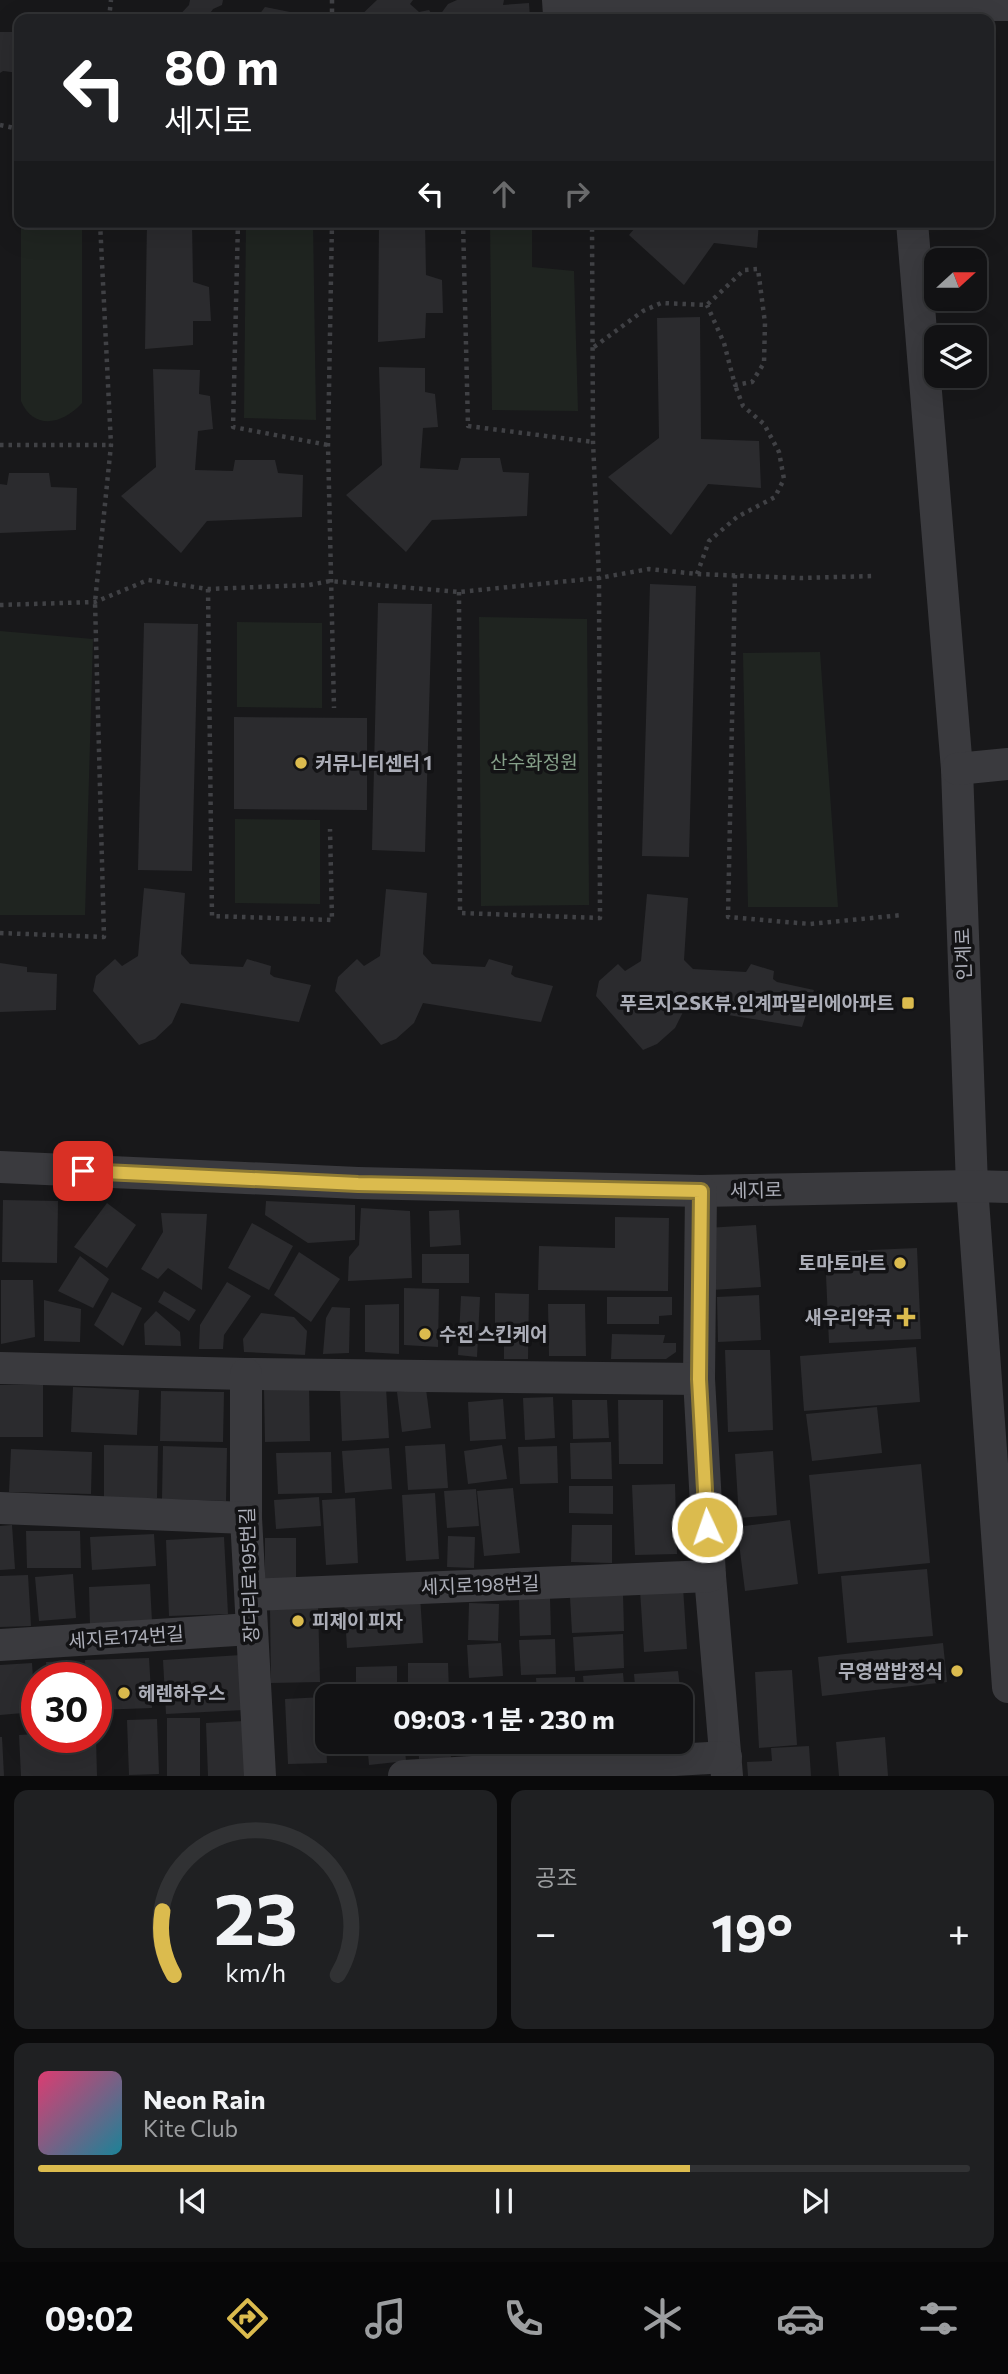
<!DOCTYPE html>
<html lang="ko">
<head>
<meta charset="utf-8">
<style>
  body { margin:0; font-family:Commissioner,"Noto Sans KR",sans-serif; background:#1f2022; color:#f1f3f6; height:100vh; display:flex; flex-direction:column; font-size:26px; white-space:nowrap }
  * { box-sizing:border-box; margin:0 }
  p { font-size:23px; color:#9c9ea0 }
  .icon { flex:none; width:38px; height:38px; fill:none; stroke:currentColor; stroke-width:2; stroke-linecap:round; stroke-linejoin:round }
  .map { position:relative; height:1776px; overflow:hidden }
  .panel { display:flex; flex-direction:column; gap:14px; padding:14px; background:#0a0a0b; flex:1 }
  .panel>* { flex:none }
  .hud { position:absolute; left:14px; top:14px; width:980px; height:214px; border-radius:14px; box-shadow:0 7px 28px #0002,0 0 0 2px #313234; background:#202124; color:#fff; overflow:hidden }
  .needle { width:46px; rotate:69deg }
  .controls { position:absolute; left:924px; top:248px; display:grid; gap:14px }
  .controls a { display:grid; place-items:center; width:63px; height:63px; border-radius:14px; background:#121214; box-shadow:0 7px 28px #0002,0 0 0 2px #313234; font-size:35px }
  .speed { position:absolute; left:21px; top:1662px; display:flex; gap:14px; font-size:35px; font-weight:700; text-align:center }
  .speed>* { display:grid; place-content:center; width:91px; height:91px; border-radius:50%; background:#121214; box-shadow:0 7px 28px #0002,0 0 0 2px #313234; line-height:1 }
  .speed .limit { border:10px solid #d22; background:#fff; color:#111 }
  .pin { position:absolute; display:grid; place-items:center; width:60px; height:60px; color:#fff; margin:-30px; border-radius:14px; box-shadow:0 4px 10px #0006 }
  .me { position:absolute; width:77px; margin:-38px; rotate:357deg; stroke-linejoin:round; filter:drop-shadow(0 0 5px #0008) }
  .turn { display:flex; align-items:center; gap:24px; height:147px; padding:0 35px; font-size:32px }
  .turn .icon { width:91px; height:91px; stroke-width:2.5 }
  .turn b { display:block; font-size:49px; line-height:60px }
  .lanes { display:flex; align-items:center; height:66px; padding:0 35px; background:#0003; justify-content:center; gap:35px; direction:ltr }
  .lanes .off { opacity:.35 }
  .big { font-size:52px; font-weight:700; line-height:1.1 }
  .panel .tile { flex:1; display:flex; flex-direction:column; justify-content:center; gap:10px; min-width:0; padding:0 24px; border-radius:14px; background:#1f2022 }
  .panel .dial { align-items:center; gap:0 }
  .dial svg { height:182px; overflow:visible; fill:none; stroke:#313234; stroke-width:7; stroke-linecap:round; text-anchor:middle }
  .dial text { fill:#f1f3f6; stroke:none }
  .song { display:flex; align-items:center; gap:21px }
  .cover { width:84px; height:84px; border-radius:10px; background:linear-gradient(135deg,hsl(340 70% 55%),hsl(190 70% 35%)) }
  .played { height:7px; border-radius:4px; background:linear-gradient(90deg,#dbbb4e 70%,#313234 70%) }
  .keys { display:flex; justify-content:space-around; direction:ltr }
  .heat { display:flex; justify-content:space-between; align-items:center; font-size:38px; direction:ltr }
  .panel .tiles { flex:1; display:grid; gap:14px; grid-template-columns:1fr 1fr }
  .tile:last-child { grid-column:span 2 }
  .trip { position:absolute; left:315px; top:1684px; width:378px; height:70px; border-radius:14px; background:#121214; box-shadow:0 7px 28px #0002,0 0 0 2px #313234; font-weight:700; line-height:70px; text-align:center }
  .tab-bar { display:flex; height:112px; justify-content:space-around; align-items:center; background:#070708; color:#9c9ea0 }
  .tab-bar .icon { width:49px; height:49px }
  .tab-bar .selected { color:#dbbb4e }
  .tab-bar b { font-size:32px; color:#f1f3f6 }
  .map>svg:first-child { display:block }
  .green { fill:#1f2420 }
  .building { fill:#2b2b2e }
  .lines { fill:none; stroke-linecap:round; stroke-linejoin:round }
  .path { stroke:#404145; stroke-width:4.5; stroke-dasharray:3.5 5; stroke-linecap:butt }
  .minor { stroke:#3a3a3e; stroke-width:32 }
  .route-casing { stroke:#8e7a33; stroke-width:18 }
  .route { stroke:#dbbb4e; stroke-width:12 }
  .poi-dot { fill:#dbbb4e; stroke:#131315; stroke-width:2.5 }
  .labels { text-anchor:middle; stroke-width:7; stroke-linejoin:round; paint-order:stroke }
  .park-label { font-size:19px; fill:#86a08a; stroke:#131315 }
  .poi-label { font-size:19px; font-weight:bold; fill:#acaeb8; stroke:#131315; text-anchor:start }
  .street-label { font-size:19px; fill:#acaeb8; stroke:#131315 }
</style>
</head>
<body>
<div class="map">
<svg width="1008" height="1776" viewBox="0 0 1008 1776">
  <rect width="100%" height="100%" fill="#18181a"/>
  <g class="green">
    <path d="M21,222h61v181c-19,21 -48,28 -61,-2z"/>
    <polygon points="246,222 313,222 316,420 244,418"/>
    <polygon points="490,222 532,222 532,267 574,271 578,411 492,410"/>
    <polygon points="479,617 587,619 589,905 481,906"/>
    <polygon points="237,622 322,623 322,708 237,707"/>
    <polygon points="0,631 93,639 85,915 0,915"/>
    <polygon points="820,652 838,907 748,907 743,653"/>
    <polygon points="235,819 320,820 320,904 235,903"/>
  </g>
  <g class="building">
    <polygon points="190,0 223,0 222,5 213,9 206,19 176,19 189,5"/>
    <polygon points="377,0 413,0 410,4 419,12 429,10 435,19 357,19"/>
    <polygon points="457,0 504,0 503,5 529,3 530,19 437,19 448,4"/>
    <polygon points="265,7 300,14 298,19 256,19"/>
    <polygon points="0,32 19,32 19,73 3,71 0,73"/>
    <polygon points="147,222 192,222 193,282 209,287 211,321 193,321 193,345 145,349"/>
    <polygon points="379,222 425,222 426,275 442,280 443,313 426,313 425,338 378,342"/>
    <polygon points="640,222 759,222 757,248 714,243 684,285 629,235"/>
    <polygon points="700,317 701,439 759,441 761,488 708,484 671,535 608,477 659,438 657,318"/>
    <polygon points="379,367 425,368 425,392 435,394 438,427 423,428 420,468 458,470 461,458 500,458 503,472 529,473 527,516 432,520 406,552 346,495 382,465"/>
    <polygon points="153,369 200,370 199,394 210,396 213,429 198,431 195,470 233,471 235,460 275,460 278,473 303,475 302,517 207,521 181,553 121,496 156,467"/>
    <polygon points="9,473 49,473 51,487 77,488 76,530 0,533 0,484 7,485"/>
    <polygon points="650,584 696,586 689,857 642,856"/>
    <polygon points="378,603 432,604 425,852 372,850"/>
    <polygon points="144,623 198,624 192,871 138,870"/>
    <polygon points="234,717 367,718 367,810 234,809"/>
    <polygon points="144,888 185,893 181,954 190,964 243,967 247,959 271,966 270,974 274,977 311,985 299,1022 181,1003 172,1023 155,1039 139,1045 93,991 96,976 115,959 122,966 138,956"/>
    <polygon points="386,889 427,893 423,954 432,964 485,967 489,959 513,966 511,974 515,977 553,986 541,1022 423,1003 414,1023 396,1039 381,1045 335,991 338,977 357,959 364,966 380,956"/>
    <polygon points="647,894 688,898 684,960 693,969 746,972 751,964 774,971 773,979 777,982 814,990 802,1027 685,1008 675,1028 657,1044 643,1050 596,996 599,981 618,964 625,971 641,961"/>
    <polygon points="0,963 27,967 27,972 57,974 56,1010 0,1012"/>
    <polygon points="3,1200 58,1201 57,1263 2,1262"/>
    <polygon points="266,1201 355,1205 355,1240 308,1243 265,1215"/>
    <polygon points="107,1203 136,1225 107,1268 74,1247"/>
    <polygon points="361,1208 410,1211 412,1278 348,1281 349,1257 359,1245"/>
    <polygon points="459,1210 461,1245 430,1247 429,1211"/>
    <polygon points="161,1213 207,1214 202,1290 168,1268 158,1279 141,1269 163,1232"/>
    <polygon points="615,1217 669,1218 668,1291 538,1290 539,1246 615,1248"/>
    <polygon points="252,1223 293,1246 269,1290 228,1268"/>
    <polygon points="756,1225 761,1287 711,1290 706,1228"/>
    <polygon points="917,1248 921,1339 829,1343 825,1252"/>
    <polygon points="299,1252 340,1279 311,1322 274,1295"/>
    <rect x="422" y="1254" width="47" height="29"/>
    <polygon points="80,1256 109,1279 93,1308 58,1291"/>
    <polygon points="1,1280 33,1280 35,1337 1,1344"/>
    <polygon points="227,1282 251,1296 224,1335 223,1349 199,1349 200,1325"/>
    <polygon points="404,1288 439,1289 438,1347 404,1345"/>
    <polygon points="164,1291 196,1310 189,1321 158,1302"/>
    <polygon points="112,1292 142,1308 123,1346 94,1325"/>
    <polygon points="495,1293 529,1294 528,1359 504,1359 504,1328 495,1327"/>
    <polygon points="759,1295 761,1340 718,1342 717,1297"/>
    <polygon points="461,1296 480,1297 477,1357 458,1355"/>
    <polygon points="607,1297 672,1297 672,1315 659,1316 659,1324 607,1324"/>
    <polygon points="44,1300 81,1309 80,1342 44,1341"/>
    <polygon points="399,1304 399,1354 365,1352 365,1305"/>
    <polygon points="548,1304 585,1304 586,1356 549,1356"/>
    <polygon points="332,1307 350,1308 349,1353 323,1354 326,1318"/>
    <polygon points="156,1311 180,1332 181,1346 145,1345 144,1324"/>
    <polygon points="261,1313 294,1317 307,1331 305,1355 244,1352 243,1339"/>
    <polygon points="612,1334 665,1335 663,1343 676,1343 676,1352 666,1359 611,1359"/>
    <polygon points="916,1347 920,1402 804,1411 800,1356"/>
    <polygon points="725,1350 770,1350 773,1430 728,1432"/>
    <rect x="0" y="1385" width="43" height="52"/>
    <polygon points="73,1387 139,1390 137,1435 71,1432"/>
    <polygon points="309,1387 310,1441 265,1442 264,1388"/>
    <polygon points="386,1388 389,1438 342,1441 340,1390"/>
    <polygon points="426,1389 431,1428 402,1432 397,1392"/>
    <polygon points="161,1391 224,1392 223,1442 160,1441"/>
    <polygon points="553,1397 555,1438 525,1440 523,1398"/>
    <polygon points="503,1399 506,1439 470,1441 468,1402"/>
    <polygon points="572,1400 607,1400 609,1438 573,1439"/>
    <polygon points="618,1400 663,1400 663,1464 619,1464"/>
    <polygon points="877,1407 882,1453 812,1461 806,1414"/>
    <polygon points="611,1442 612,1479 571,1479 570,1443"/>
    <polygon points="445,1444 448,1488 408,1490 405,1446"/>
    <polygon points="104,1445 158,1446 157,1498 104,1498"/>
    <polygon points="502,1445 507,1479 468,1484 464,1451"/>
    <polygon points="163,1446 227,1448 226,1501 162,1499"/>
    <polygon points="557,1446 558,1483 520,1484 518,1447"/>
    <polygon points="389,1448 392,1489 345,1493 342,1451"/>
    <polygon points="11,1449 92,1452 91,1494 9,1492"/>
    <polygon points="773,1451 777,1515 739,1518 735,1454"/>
    <polygon points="331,1452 332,1493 278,1494 276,1453"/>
    <polygon points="921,1464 930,1563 818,1574 809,1475"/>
    <polygon points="675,1484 677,1554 635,1555 632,1485"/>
    <polygon points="569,1486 613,1486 613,1514 569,1513"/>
    <polygon points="513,1488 520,1553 484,1556 477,1491"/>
    <polygon points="476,1489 479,1526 447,1528 444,1491"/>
    <polygon points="435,1493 439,1559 406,1561 402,1495"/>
    <polygon points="319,1497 321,1526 276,1529 274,1500"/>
    <polygon points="355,1498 358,1563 326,1565 322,1500"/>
    <polygon points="790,1520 798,1584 745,1591 737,1527"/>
    <polygon points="12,1525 15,1569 0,1570 0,1526"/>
    <polygon points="572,1525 612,1525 612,1563 571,1562"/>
    <polygon points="26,1531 80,1531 81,1568 27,1568"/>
    <polygon points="154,1534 156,1566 92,1570 90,1537"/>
    <polygon points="448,1536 475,1537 474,1568 447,1567"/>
    <polygon points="224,1537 228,1614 169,1616 166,1540"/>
    <rect x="265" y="1538" width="31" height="41"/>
    <polygon points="927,1569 933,1636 847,1643 841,1576"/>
    <polygon points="73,1574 76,1618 39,1621 35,1577"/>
    <polygon points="28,1575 31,1626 0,1627 0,1576"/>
    <polygon points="150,1584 152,1622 90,1626 89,1587"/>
    <polygon points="683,1587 687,1649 644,1652 640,1590"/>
    <polygon points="420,1595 423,1643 347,1648 344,1600"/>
    <polygon points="623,1595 624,1631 572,1633 570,1597"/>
    <polygon points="550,1598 551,1635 520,1636 519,1600"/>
    <polygon points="469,1603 499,1604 498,1641 468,1640"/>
    <polygon points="318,1605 320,1682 271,1683 270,1606"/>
    <polygon points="623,1634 624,1668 575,1671 573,1637"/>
    <polygon points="555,1639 556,1674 521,1675 519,1640"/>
    <polygon points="501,1643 503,1676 469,1678 467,1645"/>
    <polygon points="943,1643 947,1682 822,1696 818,1657"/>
    <polygon points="241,1655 244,1710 166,1714 163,1660"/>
    <polygon points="149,1658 152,1708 96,1710 96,1678 86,1678 85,1660"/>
    <polygon points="76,1661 76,1678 47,1678 46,1662"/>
    <polygon points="32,1663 35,1712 0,1715 0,1665"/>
    <polygon points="408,1663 448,1663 449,1692 408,1692"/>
    <polygon points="397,1666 397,1696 356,1696 356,1667"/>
    <polygon points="792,1670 797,1745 759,1748 755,1672"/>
    <polygon points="678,1671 681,1696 636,1696 634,1674"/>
    <polygon points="623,1673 625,1696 585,1696 583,1676"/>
    <polygon points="575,1677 575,1696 537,1696 536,1678"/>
    <polygon points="504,1685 506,1696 472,1696 471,1688"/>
    <polygon points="324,1697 327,1763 288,1764 285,1699"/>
    <polygon points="681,1717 683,1717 685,1742 681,1743"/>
    <rect x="167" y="1718" width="33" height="58"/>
    <polygon points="157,1719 159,1774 129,1775 127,1720"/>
    <polygon points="244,1721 246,1776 208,1776 206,1723"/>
    <polygon points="37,1734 37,1738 96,1738 97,1776 21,1776 19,1735"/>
    <polygon points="0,1737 2,1737 4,1776 0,1776"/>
    <polygon points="885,1737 888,1776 839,1776 836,1742"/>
    <polygon points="367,1741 404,1741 406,1761 369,1765"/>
    <polygon points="418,1741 450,1741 451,1758 419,1759"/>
    <polygon points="477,1741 511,1741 511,1746 478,1750"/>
    <polygon points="538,1741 577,1741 577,1745 538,1746"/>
    <polygon points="588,1741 628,1741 629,1749 589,1753"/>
    <polygon points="640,1741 677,1741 677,1743 641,1746"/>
    <polygon points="809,1746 811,1776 748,1776 747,1762 772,1761 771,1748"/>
  </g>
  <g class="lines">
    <g class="path">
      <polyline points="332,0 332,19"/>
      <polyline points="109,19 111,0"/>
      <polyline points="0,125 19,129"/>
      <polyline points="238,222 233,427 328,445"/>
      <polyline points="332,222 328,445 334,708"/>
      <polyline points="463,222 468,426 593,442"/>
      <polyline points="594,347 643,311 661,303 707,305 744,270 758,269 765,323 764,363 752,382 735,385 724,343 707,305"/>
      <polyline points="0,445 111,445"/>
      <polyline points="697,574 709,541 737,517 775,497 784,479 779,452 764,424 743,406 735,385"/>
      <polyline points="735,575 728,917 810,924 902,915"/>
      <polyline points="208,589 212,916 332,920 330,829"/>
      <polyline points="459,592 460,913 600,918 599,578 593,442 592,222"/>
      <polyline points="0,605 95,602 148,580 208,589 309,585 330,581 459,592 599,578 649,569 697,574 800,578 874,576"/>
      <polyline points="0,933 104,937 95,602 111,445 100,222"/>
    </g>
    <g class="minor">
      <polyline points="558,0 559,15 903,5 1008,5"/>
      <polyline points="912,222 957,769 972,1186 1008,1687"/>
      <polyline points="957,769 1008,764"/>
      <polyline points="0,1167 358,1183 701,1191 972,1186 1008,1187"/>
      <polyline points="701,1191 699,1379 710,1576 727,1776"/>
      <polyline points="0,1368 246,1374 699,1379"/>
      <polyline points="246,1374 246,1518 260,1776"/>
      <polyline points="0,1508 246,1518"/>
      <polyline points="251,1595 710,1576"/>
      <polyline points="0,1645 251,1629"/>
      <polyline points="404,1776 726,1757"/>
    </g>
  </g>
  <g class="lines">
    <defs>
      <polyline id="route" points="83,1171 358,1184 701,1191 699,1379 707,1527"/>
    </defs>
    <use href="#route" class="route-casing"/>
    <use href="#route" class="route"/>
  </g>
  <g class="poi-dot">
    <circle cx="301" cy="763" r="7"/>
    <rect x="901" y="996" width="14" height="14" rx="3.5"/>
    <circle cx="900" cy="1263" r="7"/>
    <path d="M902.5 1306.5h7v7h7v7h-7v7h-7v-7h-7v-7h7z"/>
    <circle cx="425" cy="1334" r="7"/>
    <circle cx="298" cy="1621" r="7"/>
    <circle cx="957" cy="1671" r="7"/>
    <circle cx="124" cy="1693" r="7"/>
  </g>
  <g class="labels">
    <g class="park-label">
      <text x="534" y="769">산수화정원</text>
    </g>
    <g class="poi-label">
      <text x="315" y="770">커뮤니티센터 1</text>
      <text x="894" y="1010" text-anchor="end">푸르지오SK뷰.인계파밀리에아파트</text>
      <text x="886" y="1270" text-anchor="end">토마토마트</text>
      <text x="892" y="1324" text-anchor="end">새우리약국</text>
      <text x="439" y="1341">수진 스킨케어</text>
      <text x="312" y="1628">피제이 피자</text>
      <text x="943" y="1678" text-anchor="end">무영쌈밥정식</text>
      <text x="138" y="1700">헤렌하우스</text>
    </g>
    <g class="street-label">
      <text transform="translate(963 954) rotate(-92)" y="7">인계로</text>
      <text transform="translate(756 1190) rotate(-1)" y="7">세지로</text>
      <text transform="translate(249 1575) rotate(-92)" y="7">장다리로195번길</text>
      <text transform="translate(480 1585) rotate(-2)" y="7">세지로198번길</text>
      <text transform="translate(126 1637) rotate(-4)" y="7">세지로174번길</text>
    </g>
  </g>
</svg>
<div class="controls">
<a><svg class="needle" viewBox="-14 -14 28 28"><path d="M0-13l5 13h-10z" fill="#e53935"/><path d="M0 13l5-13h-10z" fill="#9c9ea0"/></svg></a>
<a><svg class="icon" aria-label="layers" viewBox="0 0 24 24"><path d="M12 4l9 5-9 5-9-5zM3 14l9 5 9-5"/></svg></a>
</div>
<div class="speed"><div class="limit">30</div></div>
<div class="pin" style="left:83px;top:1171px;background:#d93025"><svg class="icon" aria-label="arrive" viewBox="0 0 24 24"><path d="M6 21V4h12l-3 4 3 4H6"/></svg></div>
<svg class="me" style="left:707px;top:1527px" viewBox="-20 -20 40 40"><circle r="17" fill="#dbbb4e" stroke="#fff" stroke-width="3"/><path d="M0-11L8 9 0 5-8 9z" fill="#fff"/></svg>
<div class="trip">09:03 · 1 분 · 230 m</div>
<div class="hud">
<div class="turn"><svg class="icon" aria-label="left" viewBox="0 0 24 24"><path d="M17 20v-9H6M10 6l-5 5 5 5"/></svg><div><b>80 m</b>세지로</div></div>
<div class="lanes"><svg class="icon" aria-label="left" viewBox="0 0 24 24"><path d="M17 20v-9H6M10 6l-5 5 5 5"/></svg><svg class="icon off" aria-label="ahead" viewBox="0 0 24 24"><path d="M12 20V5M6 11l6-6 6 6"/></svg><svg class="icon off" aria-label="right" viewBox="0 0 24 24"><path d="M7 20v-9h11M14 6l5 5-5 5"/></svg></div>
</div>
</div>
<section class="panel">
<div class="tiles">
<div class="tile dial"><svg viewBox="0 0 100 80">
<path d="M14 69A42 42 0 1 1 86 69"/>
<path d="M14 69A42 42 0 0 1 9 41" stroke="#dbbb4e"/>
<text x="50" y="56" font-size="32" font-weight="700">23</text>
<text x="50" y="72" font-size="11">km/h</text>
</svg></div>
<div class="tile"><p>공조</p>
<div class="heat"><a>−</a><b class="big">19°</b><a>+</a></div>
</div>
<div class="tile">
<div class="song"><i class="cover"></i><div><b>Neon Rain</b><p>Kite Club</p></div></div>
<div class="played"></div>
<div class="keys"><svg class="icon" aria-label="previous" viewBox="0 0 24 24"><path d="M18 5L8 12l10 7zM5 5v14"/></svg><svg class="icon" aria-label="pause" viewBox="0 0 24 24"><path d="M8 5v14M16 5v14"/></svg><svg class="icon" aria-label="next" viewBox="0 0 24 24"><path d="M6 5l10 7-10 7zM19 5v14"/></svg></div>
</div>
</div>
</section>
<nav class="tab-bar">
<b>09:02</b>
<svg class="icon selected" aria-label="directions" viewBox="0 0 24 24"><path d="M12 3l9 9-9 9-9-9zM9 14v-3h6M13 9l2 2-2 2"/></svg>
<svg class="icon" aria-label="music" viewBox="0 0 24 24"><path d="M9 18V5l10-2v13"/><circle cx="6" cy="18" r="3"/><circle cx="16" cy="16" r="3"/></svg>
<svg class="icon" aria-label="phone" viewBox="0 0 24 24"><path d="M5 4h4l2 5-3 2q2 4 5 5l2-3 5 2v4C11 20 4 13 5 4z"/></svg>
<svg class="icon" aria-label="climate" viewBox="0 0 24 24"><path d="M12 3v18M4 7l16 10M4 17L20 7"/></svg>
<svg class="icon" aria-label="car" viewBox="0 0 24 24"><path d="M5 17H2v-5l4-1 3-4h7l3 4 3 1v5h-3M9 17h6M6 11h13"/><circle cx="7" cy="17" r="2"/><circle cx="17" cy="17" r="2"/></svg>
<svg class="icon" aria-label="filters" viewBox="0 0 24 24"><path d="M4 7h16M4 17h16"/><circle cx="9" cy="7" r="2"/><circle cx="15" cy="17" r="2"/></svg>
</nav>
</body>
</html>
